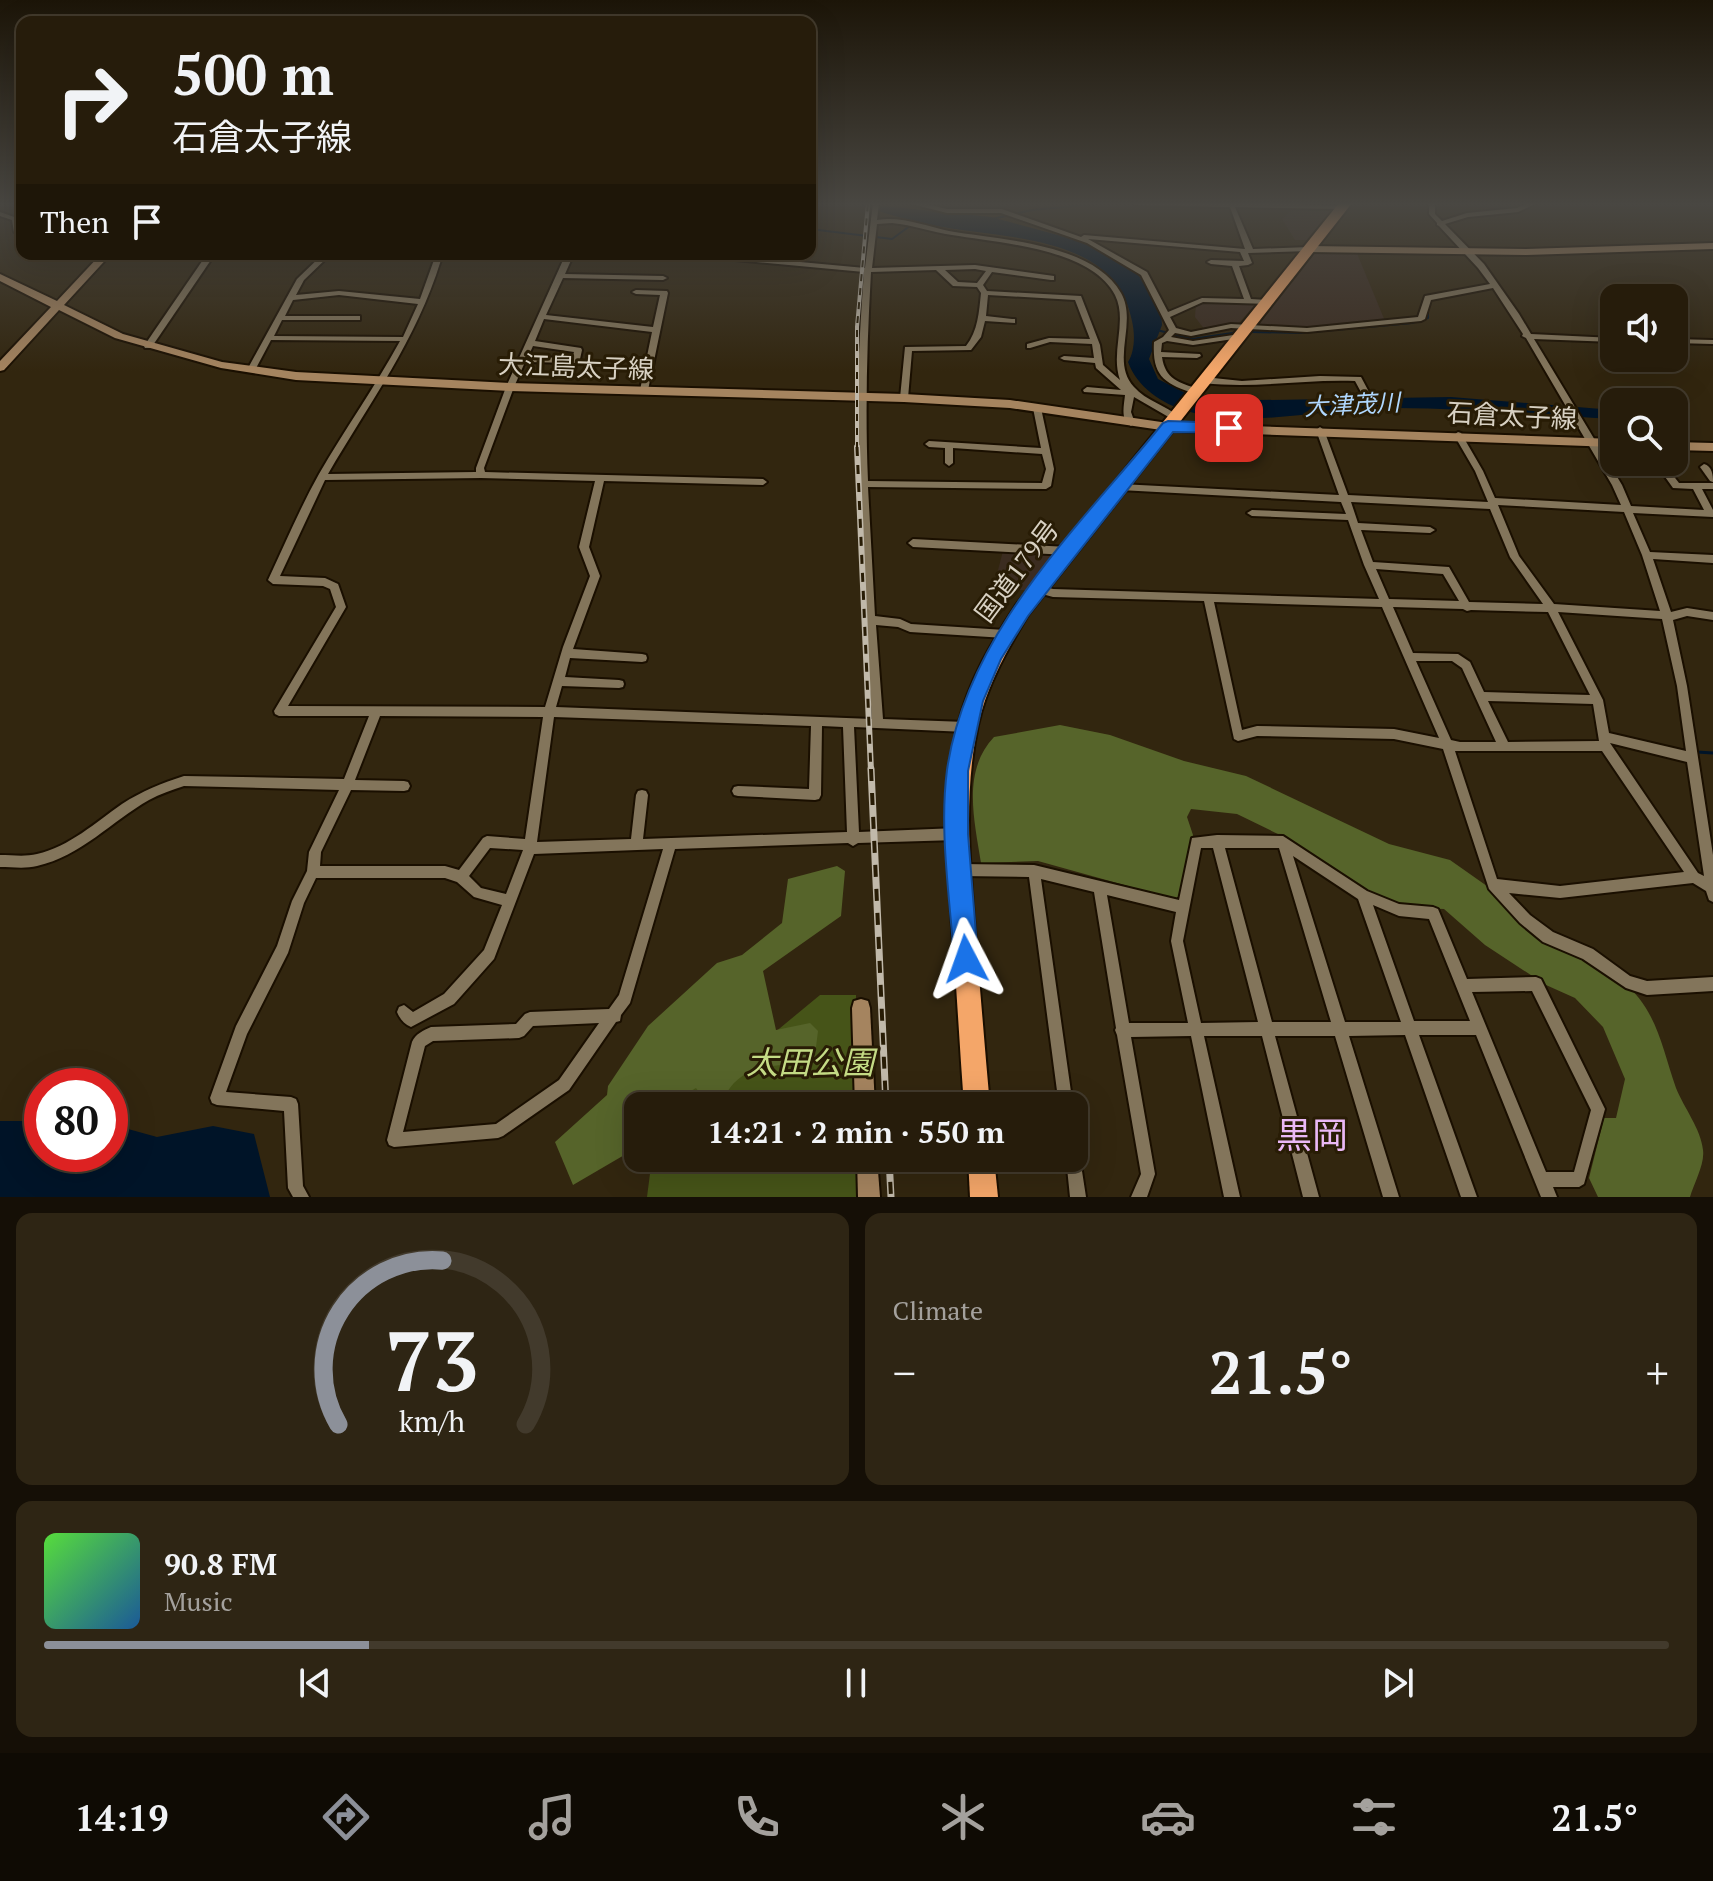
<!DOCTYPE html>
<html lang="en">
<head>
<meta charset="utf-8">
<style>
  body { margin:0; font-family:"PT Serif","Noto Sans JP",serif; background:#2e2514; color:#f1f3f6; height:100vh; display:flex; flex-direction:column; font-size:30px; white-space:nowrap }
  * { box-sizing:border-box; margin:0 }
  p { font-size:26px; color:#a4a19d }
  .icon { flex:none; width:44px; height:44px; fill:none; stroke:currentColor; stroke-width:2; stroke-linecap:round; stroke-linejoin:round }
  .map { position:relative; height:1197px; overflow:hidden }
  .sheet { display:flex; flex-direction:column; gap:16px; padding:16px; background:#150f06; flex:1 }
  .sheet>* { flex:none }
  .banner { position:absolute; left:16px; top:16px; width:800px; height:244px; border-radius:16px; box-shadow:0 8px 32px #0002,0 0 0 2px #423a2c; background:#261c0b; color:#f1f3f6; overflow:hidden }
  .controls { position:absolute; left:1600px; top:284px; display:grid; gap:16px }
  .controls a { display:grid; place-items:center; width:88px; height:88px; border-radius:16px; background:#261c0b; box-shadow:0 8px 32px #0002,0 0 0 2px #423a2c; font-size:40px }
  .speed { position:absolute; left:24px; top:1068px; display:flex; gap:16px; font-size:40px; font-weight:700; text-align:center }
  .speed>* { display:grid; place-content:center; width:104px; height:104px; border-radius:50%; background:#261c0b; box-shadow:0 8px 32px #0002,0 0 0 2px #423a2c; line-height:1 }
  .speed .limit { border:12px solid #d22; background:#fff; color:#111 }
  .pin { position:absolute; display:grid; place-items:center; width:68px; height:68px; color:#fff; margin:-34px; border-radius:16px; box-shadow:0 4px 12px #0006 }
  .me { position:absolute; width:88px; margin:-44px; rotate:356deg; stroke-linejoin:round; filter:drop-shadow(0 0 6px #0008) }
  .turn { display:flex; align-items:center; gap:28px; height:168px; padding:0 24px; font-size:36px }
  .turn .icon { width:104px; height:104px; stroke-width:2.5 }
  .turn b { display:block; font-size:56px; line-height:68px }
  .then { display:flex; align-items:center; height:76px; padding:0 24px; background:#0003; gap:16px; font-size:30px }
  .big { font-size:60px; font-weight:600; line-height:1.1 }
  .sheet .card { flex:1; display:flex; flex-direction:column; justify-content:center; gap:12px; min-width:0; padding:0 28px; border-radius:16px; background:#2e2514 }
  .sheet .dial { align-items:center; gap:0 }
  .dial svg { height:208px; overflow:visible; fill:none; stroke:#423a2c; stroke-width:7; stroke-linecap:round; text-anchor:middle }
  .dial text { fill:#f1f3f6; stroke:none }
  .song { display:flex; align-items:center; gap:24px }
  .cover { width:96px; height:96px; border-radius:12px; background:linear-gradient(135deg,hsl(110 70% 55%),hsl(210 70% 35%)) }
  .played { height:8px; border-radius:4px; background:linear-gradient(90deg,#8c9099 20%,#423a2c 20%) }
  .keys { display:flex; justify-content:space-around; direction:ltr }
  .heat { display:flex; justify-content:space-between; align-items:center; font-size:44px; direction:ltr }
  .sheet .tiles { flex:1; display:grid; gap:16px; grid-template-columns:1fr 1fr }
  .card:last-child { grid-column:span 2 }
  .trip { position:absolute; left:624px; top:1092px; width:464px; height:80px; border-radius:16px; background:#261c0b; box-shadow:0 8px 32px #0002,0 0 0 2px #423a2c; font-weight:600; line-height:80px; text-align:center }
  .tab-bar { display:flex; height:128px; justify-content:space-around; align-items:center; background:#0f0b04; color:#a4a19d }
  .tab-bar .icon { width:56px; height:56px }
  .tab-bar .on { color:#8c9099 }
  .tab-bar b { font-size:36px; color:#f1f3f6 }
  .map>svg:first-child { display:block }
  .commercial { fill:#3b2c20 }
  .green { fill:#465418 }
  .forest { fill:#56642a }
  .water { fill:#001428 }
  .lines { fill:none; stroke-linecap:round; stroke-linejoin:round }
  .stream-far1 { stroke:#001428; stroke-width:2 }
  .stream { stroke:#001428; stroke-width:3 }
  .street-casing { stroke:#1a0f00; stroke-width:4 }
  .secondary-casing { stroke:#1a0f00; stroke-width:4 }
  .highway-casing { stroke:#1a0f00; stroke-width:4 }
  .street { fill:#83755b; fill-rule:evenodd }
  .secondary { fill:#a5845f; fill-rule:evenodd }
  .highway { fill:#f4a669; fill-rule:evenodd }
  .rail-far2-casing { stroke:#c1b9aa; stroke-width:4 }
  .rail-far1-casing { stroke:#c1b9aa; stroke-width:6 }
  .rail-casing { stroke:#c1b9aa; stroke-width:7 }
  .rail-far2 { stroke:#281c05; stroke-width:2; stroke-dasharray:7; stroke-linecap:butt }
  .rail-far1 { stroke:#281c05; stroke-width:3; stroke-dasharray:9; stroke-linecap:butt }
  .rail { stroke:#281c05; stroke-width:4; stroke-dasharray:12; stroke-linecap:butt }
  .route { fill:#1a73e8; stroke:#114b97; stroke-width:2 }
  .labels { text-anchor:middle; stroke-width:6; stroke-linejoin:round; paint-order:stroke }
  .far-water-label { font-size:24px; font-style:italic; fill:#afd7fe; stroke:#281c05 }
  .street-label { font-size:26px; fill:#d8d1c3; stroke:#281c05 }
  .near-park-label { font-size:32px; font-style:italic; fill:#c4db85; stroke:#281c05 }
  .near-quarter-label { font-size:36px; fill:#eab8f6; stroke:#281c05 }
</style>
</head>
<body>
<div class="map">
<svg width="1713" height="1197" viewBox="0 0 1713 1197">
  <rect width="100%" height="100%" fill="#32260f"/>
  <g class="commercial">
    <polygon points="1333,209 1308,240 1295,240 1282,219 1292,210"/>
    <polygon points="1356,251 1385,321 1319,329 1257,327 1316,252"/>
    <polygon points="1202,301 1248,302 1256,304 1235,327 1205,330 1195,317 1196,304"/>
    <polygon points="1004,547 1055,554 1027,590 1001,590 997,574"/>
  </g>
  <g class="green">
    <polygon points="820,995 856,995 856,1106 676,1106 705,1074 751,1052"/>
    <polygon points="652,1158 859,1158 861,1197 647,1197"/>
  </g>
  <g class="forest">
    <path d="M1060,725l50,10 74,26 62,15 143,68 61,16 172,121c35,28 40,67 54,107 8,20 25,41 27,62 2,14 -9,33 -13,47h-92l-9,-19 15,-60h12l9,-39 -22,-52 -28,-29 -29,-13 -61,-40 -41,-36 -43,-2 -37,-15 -82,-56 -45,-22 -46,-5 -4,8 6,18 -15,65 -140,-39 -57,2c-7,-44 -19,-92 13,-126z"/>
    <path d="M837,866l8,5 -4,45 -78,55 13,59 34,-7 8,8 -4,32c-34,3 -69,-2 -88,31l-21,6 -9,-12 -14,8 -2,10h-42v41l-65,38 -18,-43 52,-47 1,-9 40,-60 69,-63 25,-8 40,-32 6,-44z"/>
  </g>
  <g class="water">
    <path d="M854,203l137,14 89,24 38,18 21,17 22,36 1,13 -13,34 9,20 43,22 250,-4 163,13v9c-77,-4 -155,-12 -232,-11 -62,1 -134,21 -195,3 -25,-7 -50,-24 -59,-49 7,-11 7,-28 4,-41 -16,-85 -122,-82 -189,-94 -30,-5 -59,-14 -89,-24z"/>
    <polygon points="0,1121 42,1121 42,1154 110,1154 110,1124 157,1137 213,1126 254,1134 270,1197 0,1197"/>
  </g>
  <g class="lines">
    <g class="stream-far1">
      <polyline points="992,219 1032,210 1106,203"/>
      <polyline points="810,229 892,239 918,220"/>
      <polyline points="1497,249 1605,247"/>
      <polyline points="1157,330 1192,339 1239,332"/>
      <polyline points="1252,332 1301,333 1412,323 1428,318 1428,307"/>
    </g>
    <polyline class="stream" points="1697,752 1713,753"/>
    <defs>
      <g id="street">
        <path d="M873,203h6l-2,17c25,-4 48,6 72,11 51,9 144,12 172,62 17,30 -11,68 13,94 12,14 32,18 45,30l-4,3 -3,-1 -38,-22 -3,15 4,11 -4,3c-11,-6 -7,-20 -6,-31l-41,-3 -1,-2 4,-3 34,3 -25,-22 -1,-5 -31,-3 -4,-2 4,-2 30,2 -2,-14 -42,-2 -20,6h-3v-4l22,-6 41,1 -15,-39 -87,-5 -2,21 26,3h3v4l-30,-2 -4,16 -10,13 -59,1 -4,47 -1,2h-6l-1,-2 5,-51 61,-1c12,-15 13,-34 15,-53l-4,-6 -24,-1 -17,-16 -65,2c-4,70 -6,139 -3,209l174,2 4,-14 -4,-15 -89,-6v15l-4,3 -4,-3v-15l-16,-1 -4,-3 4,-3 112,7 -8,-40 4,-3 4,3 13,61 -3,17 -5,3 -178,-2 7,129 25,3 11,5 94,6 4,1 1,3 -1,3 -4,1 -95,-6 -12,-5 -22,-2 7,94 83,3 4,2 2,3 -2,3 -4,2 -112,-5 5,105 98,-4 4,2 2,4 -2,4 -4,2 -99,3 -5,3 -5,-3 -173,6 -45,154 -9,12 -1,6 -4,1 -47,68 -66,46 -5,2 -104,9 -5,-2 -2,-5 25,-98c3,-8 12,-12 19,-15l85,-3 9,-10 5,-2 79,-3 10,-14 44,-146 -129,5 -40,105 -40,45 -43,23c-7,-3 -11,-8 -14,-15l2,-5 5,-2 9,7 31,-18 40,-44 18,-45 -28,-8 -17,-15 -12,-4h-129l-12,25 -16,50 -41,81 -21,58 65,5 5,2 2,5 5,82 6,11h-16l-5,-9 -4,-77 -67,-6 -5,-2 -2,-5 26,-72 41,-80 15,-45 15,-30 2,-19 30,-62 -155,-4c-12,4 -24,8 -35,14 -37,21 -68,56 -112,66 -12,3 -25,1 -37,1v-12c12,0 25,2 37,-1 32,-7 59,-32 85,-50 20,-13 40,-21 62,-28l160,3 25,-63h-90l-4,-2 -1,-3 62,-104 -6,-18 -7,-3 -50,-2 -5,-4c17,-36 32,-72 51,-106 26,-45 56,-87 81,-133l-129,-1 -17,32h-6l-1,-2 50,-91 26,-25h8l-27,26 -8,15 43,-4 81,8 14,-39 -47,-4 -4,-2 55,2 20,-2 277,2 130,12zM892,223c21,2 40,9 60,12 46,8 139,13 163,60 13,26 -5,57 5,85l-17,-15 -3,-20 -19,-49 -94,-5 -4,-6 9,-13 59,8h3v-4l-79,-11 -103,3 5,-44zM470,257l94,1 -58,129 -30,81v4l-148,2c42,-72 88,-133 113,-214zM572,258l163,2 129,12c-3,43 -6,85 -6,128 -1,107 7,213 14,319l-316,-12 6,-21 57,2 4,-1 1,-3 -1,-3 -4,-1 -54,-3 5,-19 72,4 4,-1 1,-3 -1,-3 -4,-1 -69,-5 27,-73 -11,-29 15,-66 159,4 4,-3 -4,-3 -278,-7 -1,-4 30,-81 11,-25 53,1 4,-2 -2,-2 2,-9 -1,-2 -46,-7 9,-22 108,13 -12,58 4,3 4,-3 20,-97 -1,-2 -31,-1 -4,2 4,2 24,1 -7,32 -107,-12 17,-37 100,2 4,-2 -4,-2 -98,-2zM975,269l11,2 -9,12 -19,-1 -13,-12zM339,295l79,9 -15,33 -129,-1 8,-16h78v-4h-75l8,-16zM533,346l41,6 -2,6 -44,-1zM481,478l114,3 -16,66 11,29 -27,71 -18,60 -257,-1 58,-99 -8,-23 -13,-6 -45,-2 45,-96zM380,716l163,1 -18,122 -38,-3 -4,2 -24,32 -14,-4h-125l1,-14 30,-62 53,1 4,-1 2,-4 -2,-4 -4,-1 -49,-1zM554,717l257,9 -2,63 -71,-3 -4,1 -2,4 2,4 4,1 77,4 4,-1 2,-4 1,-69 21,1 4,105 -204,7 5,-44 -2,-4 -4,-1 -4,1 -2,4 -5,44 -94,3zM490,848l33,2 -17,44 -25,-6 -12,-12zM599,1023l-40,57 -63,44 -93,8 22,-86 8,-5 86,-3 5,-2 9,-10z"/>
        <path d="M908,203h14l25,6h55l79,28 3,-2 161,14 -15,-42 -94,-2 -3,-2h131l81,3 1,1 -3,2 -108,-2 18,42 56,-2 3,2 -3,2 -61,2 4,10 -4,2 -9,1 12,33 16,1 4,2 -1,2 -67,-2 -33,15 6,11 15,4 40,-8 76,4 111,-11 7,-21 65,-12 -12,-16 -39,-42 -2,-1v-2l-8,-9v-11h6v11l7,7 25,-8 50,-5 10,-5h10l-19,9 -50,5 -23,7 39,40 35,50 12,20 83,4v4l-80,-3 88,146 9,21 73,4 -11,-21 -20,-1 -15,-21 4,-3 3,1 14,18h34v6h-11l11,21v7l-80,-4 17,39 63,3v8l-60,-4 18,53 16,-4 26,4v8l-26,-4 -14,4 14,66 26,169v47l-4,-2 -3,-9 -13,-8 -133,15 -51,-5 21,22 23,17 40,17 37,27 17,5 66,-4v14l-66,4 -21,-7 -43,-29 -40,-17 -23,-19 -31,-34 -46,-140 -49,-10 -137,-3 -19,5 -4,-2 -30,-138 -151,-4 -18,-5 -1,-3 1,-3 4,-1 14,4 326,10 -15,-34 -16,-45 -96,-4 -5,-3 5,-3 94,4 -5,-12 -221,-12 -5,-3 5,-3 219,11 -23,-65 4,-3 4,3 24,65 140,7 -13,-31 -21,-36 4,-3 3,1 22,38 12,27 126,7 -9,-20 -86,-147 -4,-2 1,-2 -30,-46 -62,12 -6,19 -4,2 -114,11 -76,-4 -40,8 -16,-3 -4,4 22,4 47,-7 4,2 -4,2 -47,7 -26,-4 -5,2 -1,9 39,2 1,2 -4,2 -35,-1c3,22 17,26 37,32v4l-3,1c-32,-10 -44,-18 -42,-52l9,-5 6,-7 -28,-55 -54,-32 -86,-30h-54zM1088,239l152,13 4,9 -33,-1 -4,2 4,2 21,2 12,33 -42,-1 -34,14 -21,-40zM1351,502l139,7 20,48 33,47 -74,-2 -20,-35 -76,-5 -12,-32 69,3 5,-3 -5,-3 -72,-4zM1498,505l126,7 18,43 18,56 -106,-7 -35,-48zM1376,569l67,5 16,27 -70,-2zM1214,602l168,5 57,131 -45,-9 -137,-3 -15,4zM1393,607l70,2 4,2 4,-1 77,2 42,83 -106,-3 -14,-30 -12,-8 -45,-1zM1558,612l104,7 15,67 9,65 -77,-18 -6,-33zM1416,661h36l10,7 34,74h-36l-9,-2zM1488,701l105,3 6,37 -91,1zM1610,743l77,19 17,114 -6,-3zM1455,751h147l82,121 -124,14 -63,-7z"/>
        <polygon points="0,212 17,218 22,237 14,232 12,220 0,216"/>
        <polygon points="207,254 215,254 151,348 145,348 144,346"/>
        <polygon points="1674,339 1713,340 1713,344 1674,343"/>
        <path d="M1320,376l41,1 8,15 -1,2h-6l-7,-13c-50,-2 -100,8 -151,2l-4,-3 4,-3 38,4z"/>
        <path d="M1704,464c8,2 9,11 9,18l-3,-1 -10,-14z"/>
        <polygon points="913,539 1068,547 1073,551 1068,555 913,547 908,543"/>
        <path d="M1217,835l66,1 84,55 32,13 34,3 5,2 29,70 69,-2 5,2 64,130 -21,75 -5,3h-26l4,10h-16l-65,-162h-57l58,162h-16l-56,-162 -56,1 50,161h-16l-48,-161h-60l44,161h-16l-41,-161h-58l36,161h-16l-33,-161 -60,1 24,137 -8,23h-16l10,-23 -24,-139 -2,-5 1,-2 -22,-136 -53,-13 32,227h-14l-30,-229 -69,-1 -4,-2 -2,-4 2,-4 4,-2 74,1 145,35 13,-62zM1201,848h12l45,174 -57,1 -18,-82zM1225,848h54l52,174h-59zM1293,856l65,43 43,123h-56zM1107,895l69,17 -5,29 17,82h-59zM1373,905l26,11 30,3 41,102h-56zM1532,991l59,119 -17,62h-28l-74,-180z"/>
        <polygon points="1074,1151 1078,1153 1080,1158 1086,1197 1070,1197 1066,1158 1074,1158"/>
      </g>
      <g id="secondary">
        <polygon points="1713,243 1713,249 1526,255 1309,252 1304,249 1309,246 1526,249"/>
        <polygon points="101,254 111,254 64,305 123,334 222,362 296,372 510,383 904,394 1010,400 1168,423 1614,439 1614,447 1168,431 1010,408 904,402 510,391 296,380 221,368 115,338 59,310 4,370 0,371 0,361 51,307 0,281 0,274 57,301"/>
        <polygon points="1674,442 1713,443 1713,451 1674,450"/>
        <polygon points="861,999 868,1001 870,1008 875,1106 855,1106 852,1008 854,1001"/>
        <polygon points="857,1158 877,1158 880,1197 858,1197"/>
      </g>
      <g id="highway">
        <path d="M1339,203h13l-324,412c-21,35 -41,70 -50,110 -15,71 -8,145 -2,218 5,54 9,109 14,163h-26c-4,-55 -7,-109 -11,-164 -5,-72 -11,-146 5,-217 11,-44 33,-82 58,-120z"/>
        <polygon points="968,1158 994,1158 998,1197 970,1197"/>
      </g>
    </defs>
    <use href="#street" class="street-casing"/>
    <use href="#secondary" class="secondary-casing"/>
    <use href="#highway" class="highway-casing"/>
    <use href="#street" class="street"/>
    <use href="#secondary" class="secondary"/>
    <use href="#highway" class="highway"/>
    <defs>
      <polyline id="rail-far2" points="857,449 857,327 868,203"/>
      <polyline id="rail-far1" points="857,447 871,771"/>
      <g id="rail">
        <polyline points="871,769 886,1106"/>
        <polyline points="889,1158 891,1197"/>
      </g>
    </defs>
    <use href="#rail-far2" class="rail-far2-casing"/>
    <use href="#rail-far1" class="rail-far1-casing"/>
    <use href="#rail" class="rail-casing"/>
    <use href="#rail-far2" class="rail-far2"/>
    <use href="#rail-far1" class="rail-far1"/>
    <use href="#rail" class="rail"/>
  </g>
  <linearGradient id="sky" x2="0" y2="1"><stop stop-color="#1c1508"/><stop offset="0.55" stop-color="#494742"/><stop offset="1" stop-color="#494742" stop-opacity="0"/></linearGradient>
  <rect width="1713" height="371" fill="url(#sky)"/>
  <path class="route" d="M1168,421l61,2 8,5 -8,5 -56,-1 -145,184 -27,43 -18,42 -15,70v63l10,125 -4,8 -8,4 -9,-4 -3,-8c-4,-61 -15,-128 -7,-189 20,-139 131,-242 216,-347z"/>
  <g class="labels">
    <g class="far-water-label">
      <text transform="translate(1352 405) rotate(-3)" y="8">大津茂川</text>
    </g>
    <g class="street-label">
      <text transform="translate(576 367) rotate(2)" y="9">大江島太子線</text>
      <text transform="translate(1512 416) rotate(3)" y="9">石倉太子線</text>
      <text transform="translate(1017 571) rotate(-53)" y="9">国道179号</text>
    </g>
    <g class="near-park-label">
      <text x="810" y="1074">太田公園</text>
    </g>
    <g class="near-quarter-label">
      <text x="1312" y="1148">黒岡</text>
    </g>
  </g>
</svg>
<div class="controls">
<a><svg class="icon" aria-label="sound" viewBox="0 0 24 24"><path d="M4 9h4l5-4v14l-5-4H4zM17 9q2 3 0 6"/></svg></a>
<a><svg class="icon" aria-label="search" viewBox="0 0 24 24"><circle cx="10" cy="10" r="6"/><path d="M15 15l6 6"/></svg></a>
</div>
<div class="speed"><div class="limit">80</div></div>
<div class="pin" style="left:1229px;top:428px;background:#d93025"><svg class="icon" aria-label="arrive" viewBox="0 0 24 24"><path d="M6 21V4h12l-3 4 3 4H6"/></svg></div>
<svg class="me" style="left:966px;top:959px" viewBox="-20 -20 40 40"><path d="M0-17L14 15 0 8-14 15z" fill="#1a73e8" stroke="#fff" stroke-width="4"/></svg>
<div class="trip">14:21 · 2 min · 550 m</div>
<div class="banner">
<div class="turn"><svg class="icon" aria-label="right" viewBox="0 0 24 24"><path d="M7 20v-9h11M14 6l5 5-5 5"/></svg><div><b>500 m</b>石倉太子線</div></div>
<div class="then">Then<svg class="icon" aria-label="arrive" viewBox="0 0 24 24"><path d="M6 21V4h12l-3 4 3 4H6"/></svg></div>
</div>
</div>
<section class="sheet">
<div class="tiles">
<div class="card dial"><svg viewBox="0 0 100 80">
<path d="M14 69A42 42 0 1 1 86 69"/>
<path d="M14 69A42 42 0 0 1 54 6" stroke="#8c9099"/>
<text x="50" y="56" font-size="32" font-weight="700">73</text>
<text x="50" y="72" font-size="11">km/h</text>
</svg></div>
<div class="card"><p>Climate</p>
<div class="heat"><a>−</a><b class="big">21.5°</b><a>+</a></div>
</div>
<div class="card">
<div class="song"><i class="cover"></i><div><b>90.8 FM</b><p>Music</p></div></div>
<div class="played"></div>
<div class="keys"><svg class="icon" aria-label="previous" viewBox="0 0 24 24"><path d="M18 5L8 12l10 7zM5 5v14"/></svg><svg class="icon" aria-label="pause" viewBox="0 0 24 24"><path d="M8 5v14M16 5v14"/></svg><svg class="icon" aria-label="next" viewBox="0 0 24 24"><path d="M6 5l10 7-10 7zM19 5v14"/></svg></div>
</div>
</div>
</section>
<nav class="tab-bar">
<b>14:19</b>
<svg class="icon on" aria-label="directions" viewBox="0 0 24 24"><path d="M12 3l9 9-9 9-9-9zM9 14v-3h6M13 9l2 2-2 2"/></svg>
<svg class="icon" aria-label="music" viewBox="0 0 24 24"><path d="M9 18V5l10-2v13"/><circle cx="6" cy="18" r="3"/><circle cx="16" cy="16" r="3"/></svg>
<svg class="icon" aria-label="phone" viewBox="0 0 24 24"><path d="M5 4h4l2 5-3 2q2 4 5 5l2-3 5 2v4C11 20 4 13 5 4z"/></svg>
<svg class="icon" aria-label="climate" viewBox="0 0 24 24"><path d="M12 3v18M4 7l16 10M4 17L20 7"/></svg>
<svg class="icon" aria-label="car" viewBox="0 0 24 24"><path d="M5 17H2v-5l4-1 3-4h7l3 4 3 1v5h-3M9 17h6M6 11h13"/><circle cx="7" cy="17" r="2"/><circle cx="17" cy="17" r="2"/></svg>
<svg class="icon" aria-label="filters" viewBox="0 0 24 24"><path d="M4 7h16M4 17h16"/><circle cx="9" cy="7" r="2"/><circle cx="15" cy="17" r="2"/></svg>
<b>21.5°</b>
</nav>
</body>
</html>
